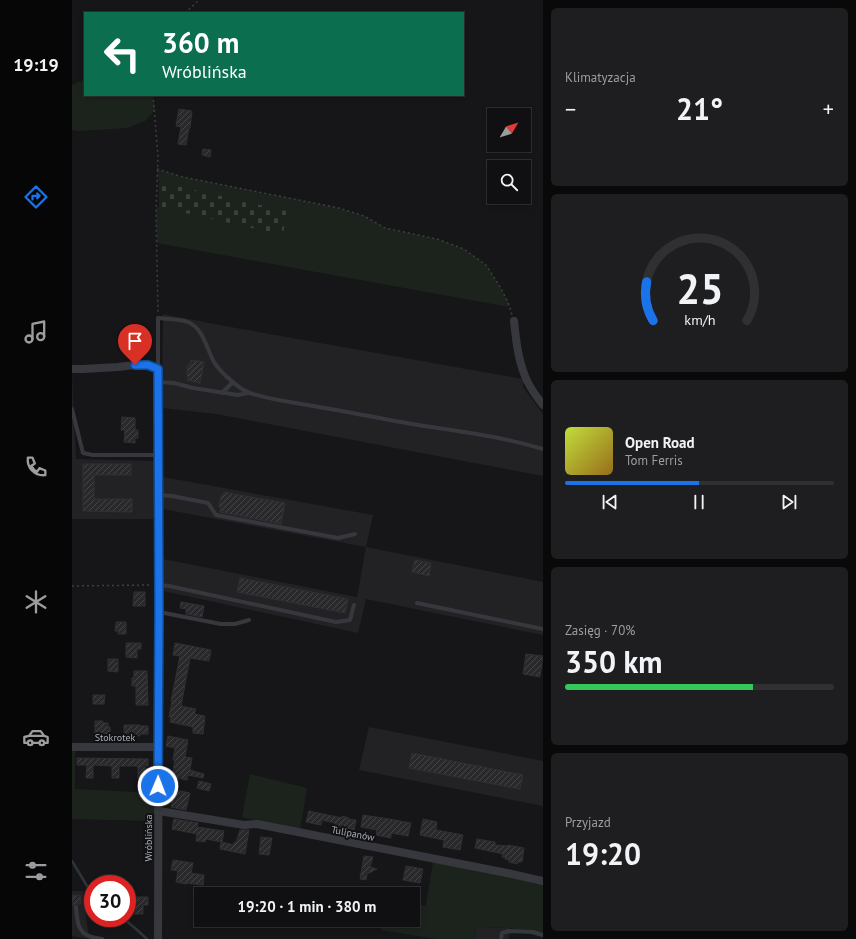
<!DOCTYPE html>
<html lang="pl">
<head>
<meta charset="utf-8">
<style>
  body { margin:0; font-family:"PT Sans",sans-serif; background:#1e1e20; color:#f1f3f6; height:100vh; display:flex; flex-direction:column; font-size:15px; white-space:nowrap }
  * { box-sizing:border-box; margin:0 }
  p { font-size:13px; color:#9c9d9f }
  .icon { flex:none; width:22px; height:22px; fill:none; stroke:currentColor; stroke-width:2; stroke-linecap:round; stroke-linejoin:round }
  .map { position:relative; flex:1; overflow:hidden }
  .side { display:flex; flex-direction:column; gap:8px; padding:8px; background:#09090a; width:313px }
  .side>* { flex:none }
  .guide { position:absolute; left:12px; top:12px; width:380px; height:84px; border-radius:0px; box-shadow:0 2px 6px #0003,0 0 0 1px #303032; background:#0b6e4f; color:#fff; overflow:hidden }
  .needle { width:26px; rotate:51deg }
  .fabs { position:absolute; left:415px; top:108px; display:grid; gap:8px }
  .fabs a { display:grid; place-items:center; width:44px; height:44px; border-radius:0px; background:#101012; box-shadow:0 2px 6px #0003,0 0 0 1px #303032; font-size:20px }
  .speed { position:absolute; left:12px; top:875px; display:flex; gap:8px; font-size:20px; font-weight:700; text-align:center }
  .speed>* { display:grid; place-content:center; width:52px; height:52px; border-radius:50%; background:#101012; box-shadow:0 2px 6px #0003,0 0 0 1px #303032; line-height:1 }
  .speed .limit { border:6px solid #d22; background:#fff; color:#111 }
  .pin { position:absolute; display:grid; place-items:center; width:34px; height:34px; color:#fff; margin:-41px -17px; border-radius:50% 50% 50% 0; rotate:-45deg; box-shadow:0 0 4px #0007 }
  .pin .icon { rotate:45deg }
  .me { position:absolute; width:44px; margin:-22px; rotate:1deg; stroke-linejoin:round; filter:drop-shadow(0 0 3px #0008) }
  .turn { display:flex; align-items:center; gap:14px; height:84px; padding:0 12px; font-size:18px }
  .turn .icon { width:52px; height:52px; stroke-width:2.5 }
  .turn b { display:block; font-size:28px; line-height:34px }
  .big { font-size:30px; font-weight:700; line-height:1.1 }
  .side .widget { flex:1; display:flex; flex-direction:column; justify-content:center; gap:6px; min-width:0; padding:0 14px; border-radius:6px; background:#1e1e20 }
  .side .dial { align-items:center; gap:0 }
  .dial svg { height:104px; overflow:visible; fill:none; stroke:#303032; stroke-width:7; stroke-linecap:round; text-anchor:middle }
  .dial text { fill:#f1f3f6; stroke:none }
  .song { display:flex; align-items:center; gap:12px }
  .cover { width:48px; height:48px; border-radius:6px; background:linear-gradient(135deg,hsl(70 70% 55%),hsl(40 70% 35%)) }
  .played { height:4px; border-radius:2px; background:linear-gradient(90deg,#1a73e8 50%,#303032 50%) }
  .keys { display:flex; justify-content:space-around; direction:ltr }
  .heat { display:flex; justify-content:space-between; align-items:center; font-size:22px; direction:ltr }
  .charge { height:6px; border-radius:3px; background:linear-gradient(90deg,#34c759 70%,#303032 0) }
  .trip { position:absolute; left:122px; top:887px; width:226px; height:40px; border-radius:0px; background:#101012; box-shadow:0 2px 6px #0003,0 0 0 1px #303032; font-weight:700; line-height:40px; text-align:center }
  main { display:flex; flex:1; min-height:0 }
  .tabs { display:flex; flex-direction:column; width:72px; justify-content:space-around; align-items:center; background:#060607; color:#9c9d9f }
  .tabs .icon { width:28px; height:28px }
  .tabs .active { color:#1a73e8 }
  .tabs b { font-size:18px; color:#f1f3f6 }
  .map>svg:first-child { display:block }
  .built { fill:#222225 }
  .green { fill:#1c231d }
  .cemetery { fill:url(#cemetery-stones) }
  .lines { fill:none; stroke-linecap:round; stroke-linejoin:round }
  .stream { stroke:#2c353c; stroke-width:2.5 }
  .building { fill:url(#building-hatch); stroke:#303034 }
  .path { stroke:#3d3f44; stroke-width:1.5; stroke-dasharray:2 3; stroke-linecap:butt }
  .service { stroke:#37383d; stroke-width:4 }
  .minor { stroke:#37383d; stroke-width:8 }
  .route-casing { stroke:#114b97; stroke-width:10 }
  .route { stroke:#1a73e8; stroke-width:7 }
  .labels { text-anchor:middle; stroke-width:4; stroke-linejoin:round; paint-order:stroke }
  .street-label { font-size:10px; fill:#a8adb8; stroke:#111113 }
</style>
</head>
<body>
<main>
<nav class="tabs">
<b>19:19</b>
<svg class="icon active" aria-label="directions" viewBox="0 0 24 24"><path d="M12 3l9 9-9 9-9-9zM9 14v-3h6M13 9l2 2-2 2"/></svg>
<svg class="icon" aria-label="music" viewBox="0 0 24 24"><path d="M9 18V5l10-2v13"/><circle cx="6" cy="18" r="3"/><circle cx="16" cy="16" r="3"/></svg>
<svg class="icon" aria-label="phone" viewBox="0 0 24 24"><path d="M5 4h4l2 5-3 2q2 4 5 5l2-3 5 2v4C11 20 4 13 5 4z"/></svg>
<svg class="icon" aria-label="climate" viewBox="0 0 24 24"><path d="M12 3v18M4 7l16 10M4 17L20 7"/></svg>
<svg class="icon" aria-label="car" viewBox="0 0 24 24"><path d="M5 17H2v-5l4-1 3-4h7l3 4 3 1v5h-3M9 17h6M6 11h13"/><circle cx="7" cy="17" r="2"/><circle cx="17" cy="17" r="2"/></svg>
<svg class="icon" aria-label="filters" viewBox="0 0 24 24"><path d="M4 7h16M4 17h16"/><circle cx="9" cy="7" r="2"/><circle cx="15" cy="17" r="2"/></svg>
</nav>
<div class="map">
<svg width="471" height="939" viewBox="0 0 471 939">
  <defs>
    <pattern id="cemetery-stones" width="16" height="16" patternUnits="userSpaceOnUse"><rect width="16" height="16" fill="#1c231d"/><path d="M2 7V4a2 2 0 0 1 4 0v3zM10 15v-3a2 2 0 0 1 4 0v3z" fill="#3a403c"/></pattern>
    <pattern id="building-hatch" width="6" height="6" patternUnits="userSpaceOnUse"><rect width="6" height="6" fill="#29292c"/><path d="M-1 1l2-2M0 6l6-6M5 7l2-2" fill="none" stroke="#454548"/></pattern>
  </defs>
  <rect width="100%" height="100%" fill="#161618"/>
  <g class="built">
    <polygon points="91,314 153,326 451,379 451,387 471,414 471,476 144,414 90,408"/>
    <polygon points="0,374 4,459 83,461 82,519 0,519"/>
    <polygon points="91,477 301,515 294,547 471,582 471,635 294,599 286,633 91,591 91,559 285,597 294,547 91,509"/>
    <polygon points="297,727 471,761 471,806 287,770"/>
    <polygon points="0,891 11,891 17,939 0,936"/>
    <polygon points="404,927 438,928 437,939 403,939"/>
  </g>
  <g class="green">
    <polygon points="13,79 13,95 81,95 83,110 73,121 56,128 7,131 0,130 0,85"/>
    <polygon points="85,169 111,177 267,208 292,216 313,228 365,239 392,249 414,265 427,285 436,302 437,307 85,243 84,208 87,207 211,235 215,211 87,182"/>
    <polygon points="0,750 3,750 3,789 83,793 82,821 0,819"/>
    <polygon points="178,774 235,788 228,830 170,817"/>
    <polygon points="361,862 471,881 471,938 438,928 404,927 403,939 365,939 309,930 311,920 341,920 341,903 354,906"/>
  </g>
  <polygon class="cemetery" points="87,182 215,211 211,235 87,207"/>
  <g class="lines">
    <g class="stream">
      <polyline points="0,861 15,886"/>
      <polyline points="18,891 21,894"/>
      <polyline points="51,918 64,929 75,939"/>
    </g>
  </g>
  <g class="building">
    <polygon points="107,109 120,111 118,128 117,128 114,145 106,144 109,127 104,126"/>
    <polygon points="131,149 139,150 138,157 130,155"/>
    <polygon points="119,360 132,362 128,383 115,380 116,376 115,375 116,364 118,365"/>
    <polygon points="50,417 63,418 63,430 66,430 66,438 63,438 63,443 52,442 53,430 49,430"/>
    <polygon points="11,464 59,464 59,475 22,475 22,499 60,499 60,512 11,511"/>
    <polygon points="152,492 213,503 209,524 148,512 149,507 147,507 149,496 151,496"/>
    <polygon points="343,560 359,563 357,576 340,572"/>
    <polygon points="168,578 276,599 273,613 165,592"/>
    <polygon points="62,592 73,592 73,606 61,606"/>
    <polygon points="109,602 132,606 130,617 114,614 114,609 108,608"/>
    <polygon points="44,622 54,622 54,634 46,634 46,631 43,631"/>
    <polygon points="54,643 69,643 69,649 65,649 65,658 54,657"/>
    <polygon points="103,643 139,650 137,661 118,658 109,706 124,709 122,714 133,716 131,734 121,733 121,727 98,722 99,717 97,717 100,701 99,701 108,656 101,655"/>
    <polygon points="454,654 471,656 468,677 451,674"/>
    <polygon points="36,659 46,659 46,672 36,671"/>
    <polygon points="62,671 75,671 76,705 64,705 64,686 60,686 60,678 62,678"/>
    <polygon points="21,695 33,695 32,704 21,704"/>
    <polygon points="23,721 31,721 31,723 36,723 36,727 38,727 38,735 23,735"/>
    <polygon points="52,725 68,725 68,726 76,726 76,734 68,734 68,736 52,735"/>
    <polygon points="96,736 116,740 113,757 120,758 118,770 132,774 131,778 116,775 115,780 100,777 103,760 101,760 103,748 94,746"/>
    <polygon points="340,753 451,775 448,789 337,768"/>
    <polygon points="5,758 76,759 76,766 73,766 73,779 66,779 66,766 47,766 47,778 40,778 40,766 21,765 21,778 14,778 15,765 5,765"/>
    <polygon points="127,781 139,784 137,791 125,788"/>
    <polygon points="103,790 118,793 114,810 99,807"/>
    <polygon points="237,811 270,818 270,816 277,818 276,819 284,820 282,830 269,827 269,829 262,827 263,823 250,820 249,825 234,822"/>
    <polygon points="291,815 317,819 339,823 336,836 319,833 319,838 304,835 305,830 289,827"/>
    <polygon points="102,819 126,823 125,827 152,831 150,842 134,839 133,842 124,841 125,834 100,829"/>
    <polygon points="351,819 365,822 364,830 391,835 388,850 371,847 372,840 348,835"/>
    <polygon points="168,830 177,830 173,854 148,849 149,842 162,845 162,842 164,843"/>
    <polygon points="189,837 200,838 197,855 187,854"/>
    <polygon points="405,839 423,842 423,845 436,846 436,845 452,848 450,862 446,862 445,864 437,862 437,860 433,859 434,858 430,857 431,854 403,848"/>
    <polygon points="292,856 301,857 298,867 305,869 295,874 294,880 288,879"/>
    <polygon points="101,860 121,863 119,873 132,875 131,885 114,883 114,884 104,882 106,871 99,870"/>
    <polygon points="334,866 351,869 348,883 331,880"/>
    <polygon points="8,895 9,904 3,904 0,905 0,896"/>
    <polygon points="58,897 76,897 76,905 71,905 71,914 59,914 59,908 58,908"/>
  </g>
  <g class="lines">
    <g class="path">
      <polyline points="113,13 127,0"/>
      <polyline points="81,95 86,156 84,212 86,313"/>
      <polyline points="85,169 111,177 267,208 292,216 313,228 365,239 392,249 414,265 427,285 436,302 440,315"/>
      <polyline points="0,586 79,585"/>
    </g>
    <g class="service">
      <path d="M86,369v-51c9,1 22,1 30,4 16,7 18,26 26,40 6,10 26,28 36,31 24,8 50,10 75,15 29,5 58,11 87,16 44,7 88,12 131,25"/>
      <polyline points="86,382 102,383 121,388 166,395 176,393"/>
      <polyline points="150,393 161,382"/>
      <polyline points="0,409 11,453 21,455 86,455"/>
      <polyline points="87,495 100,496 136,503 144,515 266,538 283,534"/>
      <polyline points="87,585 97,586 264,622 278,620 282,605"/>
      <polyline points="345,603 471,629"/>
      <polyline points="87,612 149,624 163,624 177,620"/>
      <path d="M4,907c1,11 1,25 13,29 4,2 9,2 13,3"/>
      <polyline points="429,939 430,933 437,931 461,932 471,935"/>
    </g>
    <g class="minor">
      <path d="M442,321c2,19 4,38 11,55 4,11 11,20 18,29"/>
      <polyline points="0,369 11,369 46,367 63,365 76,365 86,369 87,612 86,939"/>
      <polyline points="0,747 87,747"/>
      <polyline points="86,811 93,812 172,825 185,824 435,873 471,881"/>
    </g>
  </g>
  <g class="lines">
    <defs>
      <polyline id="route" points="63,365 76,365 86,369 87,612 86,786"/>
    </defs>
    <use href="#route" class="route-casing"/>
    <use href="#route" class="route"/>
  </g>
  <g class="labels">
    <g class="street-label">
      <text x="43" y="741">Stokrotek</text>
      <text transform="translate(281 833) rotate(11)" y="4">Tulipanów</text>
      <text transform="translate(76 838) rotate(-90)" y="4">Wróblińska</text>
    </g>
  </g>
</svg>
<div class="fabs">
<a><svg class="needle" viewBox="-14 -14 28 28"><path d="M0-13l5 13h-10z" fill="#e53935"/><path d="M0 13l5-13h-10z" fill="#9c9d9f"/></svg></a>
<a><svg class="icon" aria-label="search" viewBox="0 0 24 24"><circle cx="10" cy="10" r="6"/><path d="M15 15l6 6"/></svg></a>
</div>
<div class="speed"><div class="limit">30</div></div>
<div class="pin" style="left:63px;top:365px;background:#d93025"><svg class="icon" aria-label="arrive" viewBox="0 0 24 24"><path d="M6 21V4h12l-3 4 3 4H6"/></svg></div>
<svg class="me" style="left:86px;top:786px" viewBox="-20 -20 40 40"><circle r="17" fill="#1a73e8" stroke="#fff" stroke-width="3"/><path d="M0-11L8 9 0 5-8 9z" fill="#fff"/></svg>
<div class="trip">19:20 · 1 min · 380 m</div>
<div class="guide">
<div class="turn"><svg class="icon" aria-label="left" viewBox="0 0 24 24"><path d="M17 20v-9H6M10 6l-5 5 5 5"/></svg><div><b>360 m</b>Wróblińska</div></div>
</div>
</div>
<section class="side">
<div class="widget"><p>Klimatyzacja</p>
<div class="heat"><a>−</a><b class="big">21°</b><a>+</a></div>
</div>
<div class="widget dial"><svg viewBox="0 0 100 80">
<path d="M14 69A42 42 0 1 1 86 69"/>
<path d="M14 69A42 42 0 0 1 9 39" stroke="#1a73e8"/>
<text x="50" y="56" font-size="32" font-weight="700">25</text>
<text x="50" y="72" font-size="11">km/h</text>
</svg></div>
<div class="widget">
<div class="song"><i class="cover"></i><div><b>Open Road</b><p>Tom Ferris</p></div></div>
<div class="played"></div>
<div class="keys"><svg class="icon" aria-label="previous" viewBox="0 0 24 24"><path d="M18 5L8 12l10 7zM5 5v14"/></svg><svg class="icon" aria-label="pause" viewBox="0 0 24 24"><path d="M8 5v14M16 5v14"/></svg><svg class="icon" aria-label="next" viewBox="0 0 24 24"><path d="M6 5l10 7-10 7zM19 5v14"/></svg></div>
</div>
<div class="widget"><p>Zasięg · 70%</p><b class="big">350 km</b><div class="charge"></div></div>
<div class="widget"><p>Przyjazd</p><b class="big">19:20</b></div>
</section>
</main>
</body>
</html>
